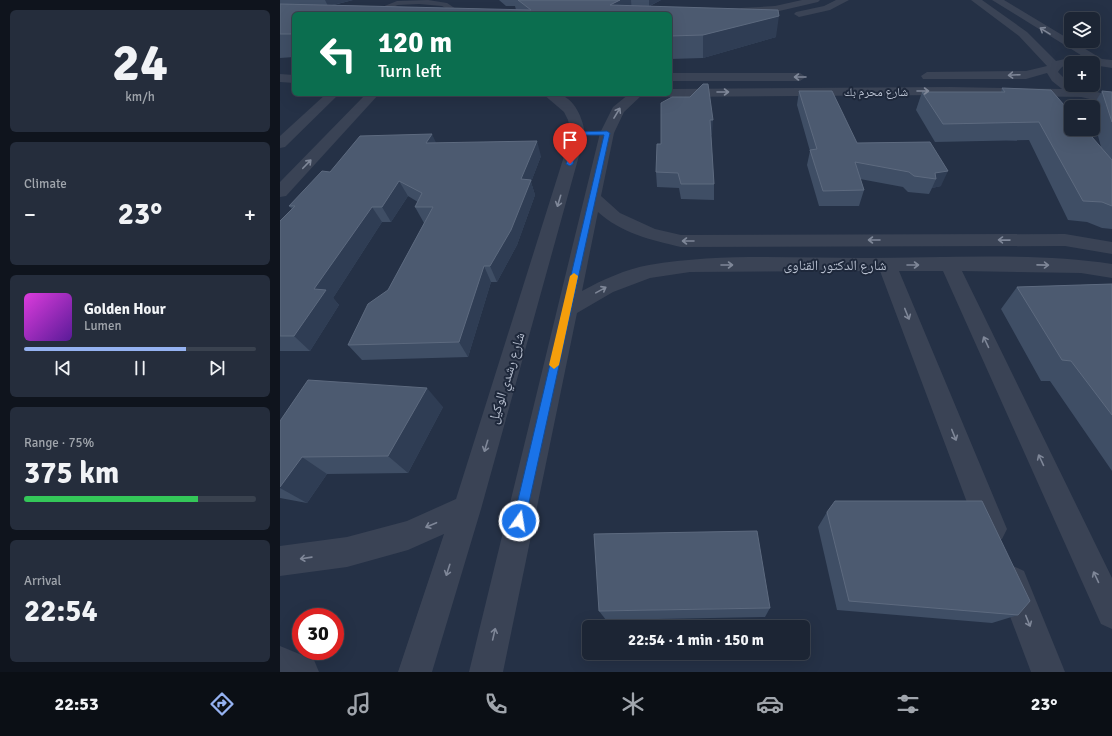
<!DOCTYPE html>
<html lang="en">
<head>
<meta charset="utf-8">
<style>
  body { margin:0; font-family:Signika,"Noto Naskh Arabic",sans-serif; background:#252d3c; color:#f1f3f6; height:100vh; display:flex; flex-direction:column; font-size:15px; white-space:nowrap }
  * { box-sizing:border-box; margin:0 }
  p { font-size:13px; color:#a0a5ac }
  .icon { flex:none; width:22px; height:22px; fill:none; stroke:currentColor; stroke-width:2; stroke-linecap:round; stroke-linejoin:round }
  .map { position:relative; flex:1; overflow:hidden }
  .side { display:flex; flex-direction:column; gap:10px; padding:10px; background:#0f141d; width:280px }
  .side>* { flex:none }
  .guide { position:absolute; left:12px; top:12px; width:380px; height:84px; border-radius:6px; box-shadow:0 4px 16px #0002,0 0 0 1px #3a424f; background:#0b6e4f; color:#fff; overflow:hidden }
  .controls { position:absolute; left:784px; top:12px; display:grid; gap:8px }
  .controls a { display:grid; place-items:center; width:36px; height:36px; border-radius:6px; background:#1c2534; box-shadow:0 4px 16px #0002,0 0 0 1px #3a424f; font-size:20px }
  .speed { position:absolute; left:12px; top:608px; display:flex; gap:8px; font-size:20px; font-weight:700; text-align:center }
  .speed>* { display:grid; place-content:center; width:52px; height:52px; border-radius:50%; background:#1c2534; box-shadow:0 4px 16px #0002,0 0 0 1px #3a424f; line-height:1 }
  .speed .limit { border:6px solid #d22; background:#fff; color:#111 }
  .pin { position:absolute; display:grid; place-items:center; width:34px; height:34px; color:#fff; margin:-41px -17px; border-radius:50% 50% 50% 0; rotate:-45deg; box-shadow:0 0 4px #0007 }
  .pin .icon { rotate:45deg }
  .me { position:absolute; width:44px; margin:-22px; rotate:13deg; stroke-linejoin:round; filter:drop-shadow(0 0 3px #0008) }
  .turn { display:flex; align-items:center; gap:14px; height:84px; padding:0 20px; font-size:18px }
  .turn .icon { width:52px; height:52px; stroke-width:2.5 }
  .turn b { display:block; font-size:28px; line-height:34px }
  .big { font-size:30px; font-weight:700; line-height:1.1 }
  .side .widget { flex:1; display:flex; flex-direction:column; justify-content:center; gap:6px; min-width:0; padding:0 14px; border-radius:6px; background:#252d3c }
  .side .dial { align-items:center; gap:0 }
  .dial b { font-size:52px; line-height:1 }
  .song { display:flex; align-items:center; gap:12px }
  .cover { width:48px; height:48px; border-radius:6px; background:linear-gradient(135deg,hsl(300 70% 55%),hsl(270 70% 35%)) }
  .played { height:4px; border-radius:2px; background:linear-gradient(90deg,#95b2f1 70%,#3a424f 70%) }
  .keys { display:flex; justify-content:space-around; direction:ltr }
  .heat { display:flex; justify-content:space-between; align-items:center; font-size:22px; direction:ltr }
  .charge { height:6px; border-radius:3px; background:linear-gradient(90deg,#34c759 75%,#3a424f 0) }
  .trip { position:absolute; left:302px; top:620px; width:228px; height:40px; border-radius:6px; background:#1c2534; box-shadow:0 4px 16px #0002,0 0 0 1px #3a424f; font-weight:700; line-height:40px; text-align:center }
  .menu { display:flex; height:64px; justify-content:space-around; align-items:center; background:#0b0f15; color:#a0a5ac }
  .menu .icon { width:28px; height:28px }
  .menu .active { color:#95b2f1 }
  .menu b { font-size:18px; color:#f1f3f6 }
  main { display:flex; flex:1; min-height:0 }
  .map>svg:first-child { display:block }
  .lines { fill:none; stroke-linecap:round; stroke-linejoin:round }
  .service { fill:#3a4355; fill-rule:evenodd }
  .minor { fill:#3a4355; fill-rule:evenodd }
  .wall { fill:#3f4e65 }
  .shaded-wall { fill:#2f3d54 }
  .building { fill:#4c5a70; stroke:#5d6a7f }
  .oneway { stroke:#7f8798 }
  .route { fill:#1a73e8; stroke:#114b97 }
  .slow { fill:#f59e0b }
  .labels { text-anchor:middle; stroke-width:4; stroke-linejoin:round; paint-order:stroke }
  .far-street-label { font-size:12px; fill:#b7bfcf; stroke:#1e283b }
  .street-label { font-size:14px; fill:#b7bfcf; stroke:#1e283b }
</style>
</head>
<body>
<main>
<section class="side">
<div class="widget dial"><b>24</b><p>km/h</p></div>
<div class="widget"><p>Climate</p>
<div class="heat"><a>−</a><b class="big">23°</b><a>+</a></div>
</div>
<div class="widget">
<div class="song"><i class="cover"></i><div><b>Golden Hour</b><p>Lumen</p></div></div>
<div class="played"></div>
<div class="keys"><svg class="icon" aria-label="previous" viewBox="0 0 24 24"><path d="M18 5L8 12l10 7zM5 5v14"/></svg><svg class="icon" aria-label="pause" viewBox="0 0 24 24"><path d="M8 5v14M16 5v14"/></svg><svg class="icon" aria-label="next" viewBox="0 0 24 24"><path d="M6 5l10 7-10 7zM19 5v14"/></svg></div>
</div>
<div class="widget"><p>Range · 75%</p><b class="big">375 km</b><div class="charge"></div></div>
<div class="widget"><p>Arrival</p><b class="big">22:54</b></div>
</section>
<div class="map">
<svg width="832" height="672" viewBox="0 0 832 672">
  <rect width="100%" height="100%" fill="#253146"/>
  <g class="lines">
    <polygon class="service" points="148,0 167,3 179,11 175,13 162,6 139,4 118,5 96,13 92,11 117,1"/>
    <g class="minor">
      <polygon points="522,0 540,0 538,2 495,12 461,14 456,11 461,8 495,6"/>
      <polygon points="556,0 569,0 550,10 519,17 514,14 516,12 544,6"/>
      <path d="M691,0h11l45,32 29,29 13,-3 15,-1 -92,-57h12l98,59 10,1v8l-19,-3v-2c-12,0 -29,-3 -35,9l13,13 41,11v8l-31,-7 -131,-2 -280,2 -6,-3h6v-5l280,-2 112,2 -10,-8 -5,-8 -21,6h-103l-2,-3 6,-4 99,-1 21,-5 -28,-30z"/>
      <polygon points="390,73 520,73 526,77 520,81 390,81"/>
      <polygon points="0,74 14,75 14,83 0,82"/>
      <polygon points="46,94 59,94 5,147 0,148 0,136"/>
      <polygon points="86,94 99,94 6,196 0,197 0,182"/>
      <path d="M263,94c4,0 11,-1 15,0 17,4 25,25 27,40l-104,375 -49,163h-34l46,-138 -36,16 -61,17 -67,9v-30l67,-9 60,-16 49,-22 115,-365 -3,-14 -4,-8z"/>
      <path d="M349,94h14l-19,18 -10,21 -13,63 19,17 35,16 26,6 384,-1 47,8v12l-47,-8 -384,1c-30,-7 -60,-14 -83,-35l-16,79c20,-11 44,-22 67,-26 69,-12 144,-7 215,-7 81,0 169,-6 248,6v14l-31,-5 -119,-2 150,307v51l-11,-5 -158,-353h-44l108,258 -5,10 -10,5 -10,-5 -5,-10 -97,-258 -190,1 -40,6 -37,14 -36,21 -74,359h-34l131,-539 13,-26z"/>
      <polygon points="733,566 744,571 785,672 751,672 717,582 722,571"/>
      <polygon points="0,646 34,660 39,672 0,672"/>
    </g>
  </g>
  <g class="wall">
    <polygon points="0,0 73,0 54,5 236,10 235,6 226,6 219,0 381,0 370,6 496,37 423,58 390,59 390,14 14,14 14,57 0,58"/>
    <polygon points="722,88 821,147 813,117 813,107 812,107 822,91 832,92 832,229 822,228 807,222 788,220 749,140 655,142 636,110 642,92 721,92"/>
    <polygon points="519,91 577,143 650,142 661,186 652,188 649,194 628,192 623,187 580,179 584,190 579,206 539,206 527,165 530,151 517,105"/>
    <polygon points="381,103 432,135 431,135 434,184 434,200 401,199 399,188 377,187 376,172 381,144"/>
    <polygon points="156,143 261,156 251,182 255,195 237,245 217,282 211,282 188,357 82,360 68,345 108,290 144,223 135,207 138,202 128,196 111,222 102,222 53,298 59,305 30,351 0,351 0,221 12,209 9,206 50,172"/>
    <polygon points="832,284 832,471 770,381 761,381 721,309 737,287"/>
    <polygon points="163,407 128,473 47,474 27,503 0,498 0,421"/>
    <polygon points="547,512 738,615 712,623 557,610 538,527"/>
    <polygon points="490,608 485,617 326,620 319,611"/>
  </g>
  <g class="shaded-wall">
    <polygon points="45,0 73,0 48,6"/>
    <polygon points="340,0 351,0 352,14 330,5"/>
    <polygon points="369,0 381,0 369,6"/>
    <polygon points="499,16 496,37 423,58 423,35"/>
    <polygon points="430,120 433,120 432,135 430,135"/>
    <polygon points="152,134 159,149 146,143"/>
    <polygon points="257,141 261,156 251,182 255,195 237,245 217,282 210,266 241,179"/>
    <polygon points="668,171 661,186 652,188 656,179 655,173"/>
    <polygon points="119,181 128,196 111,222 102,207"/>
    <polygon points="92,207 102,222 53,298 59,305 30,351 14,336 34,289"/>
    <polygon points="204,266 211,282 188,357 179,342"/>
    <polygon points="147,388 163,407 128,473 108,456"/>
    <polygon points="22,457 47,474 27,503 0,488 0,487"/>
  </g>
  <g class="building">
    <polygon points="238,0 340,0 330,5 498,10 499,16 423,35 390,36 390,14 14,14 14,34 0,34 0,4 251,10"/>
    <polygon points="423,84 428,84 433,120 430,120 434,184 401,184 398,173 376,172 377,144 381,144 381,103 392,97 410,97"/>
    <polygon points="722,88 771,90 791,113 791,129 805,129 832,160 832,206 822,202 803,201 759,122 663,124 642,92 725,92"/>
    <polygon points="519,91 552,91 577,143 650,142 668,171 655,173 656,179 634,176 629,172 575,162 584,190 543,191 530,150 537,149"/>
    <polygon points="822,91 832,92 832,122"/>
    <polygon points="152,134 146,143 257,141 241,179 251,180 231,230 210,266 204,266 179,342 68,345 88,304 108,290 153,207 135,207 142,193 119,181 102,207 92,207 34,289 46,290 14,336 0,336 0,221 15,206 9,206 42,171 50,172 80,136"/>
    <polygon points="832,284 832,415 791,361 782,360 737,287"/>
    <polygon points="28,380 147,388 108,456 22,457 0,487 0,421"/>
    <polygon points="555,501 702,501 750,601 738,615 569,601 547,512"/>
    <polygon points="477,531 490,608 319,611 314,534"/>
  </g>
  <defs><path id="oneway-shaft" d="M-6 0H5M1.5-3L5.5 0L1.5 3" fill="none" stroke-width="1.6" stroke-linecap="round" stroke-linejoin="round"/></defs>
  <g class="oneway">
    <use href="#oneway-shaft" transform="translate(765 31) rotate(-148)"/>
    <use href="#oneway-shaft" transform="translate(734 75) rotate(177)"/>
    <use href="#oneway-shaft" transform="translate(520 77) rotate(180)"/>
    <use href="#oneway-shaft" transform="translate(643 91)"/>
    <use href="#oneway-shaft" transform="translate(443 92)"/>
    <use href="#oneway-shaft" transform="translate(337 113) rotate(-59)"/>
    <use href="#oneway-shaft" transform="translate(27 164) rotate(-46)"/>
    <use href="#oneway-shaft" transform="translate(279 201) rotate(107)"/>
    <use href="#oneway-shaft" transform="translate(594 240) rotate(180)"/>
    <use href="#oneway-shaft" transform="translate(724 240) rotate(-179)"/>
    <use href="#oneway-shaft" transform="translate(408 241) rotate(-180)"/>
    <use href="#oneway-shaft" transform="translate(447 265)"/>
    <use href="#oneway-shaft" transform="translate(633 265)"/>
    <use href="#oneway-shaft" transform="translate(763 265) rotate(1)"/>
    <use href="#oneway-shaft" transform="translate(321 290) rotate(-29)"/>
    <use href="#oneway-shaft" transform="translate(627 314) rotate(68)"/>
    <use href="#oneway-shaft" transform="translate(706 342) rotate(-115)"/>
    <use href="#oneway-shaft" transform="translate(674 435) rotate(68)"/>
    <use href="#oneway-shaft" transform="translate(206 446) rotate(107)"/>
    <use href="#oneway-shaft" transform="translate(761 460) rotate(-115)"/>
    <use href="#oneway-shaft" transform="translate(151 525) rotate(157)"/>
    <use href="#oneway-shaft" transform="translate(26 558) rotate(172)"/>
    <use href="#oneway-shaft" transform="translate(168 570) rotate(108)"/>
    <use href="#oneway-shaft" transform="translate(816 577) rotate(-115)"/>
    <use href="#oneway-shaft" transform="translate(748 621) rotate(68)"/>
    <use href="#oneway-shaft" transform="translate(214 634) rotate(-77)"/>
  </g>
  <polygon class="route" points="327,131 330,133 245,521 244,525 239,527 235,525 233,521 324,135 301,135 293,164 290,166 286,164 296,132"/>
  <polygon class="slow" points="294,273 298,276 279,365 274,369 269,365 290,276"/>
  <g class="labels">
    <g class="far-street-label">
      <text x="596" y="96">شارع محرم بك</text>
    </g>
    <g class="street-label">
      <text x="555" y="270">شارع الدكتور القناوى</text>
      <text transform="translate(226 378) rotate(-73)" y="5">شارع رشدي الوكيل</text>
    </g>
  </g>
</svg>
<div class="controls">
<a><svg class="icon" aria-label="layers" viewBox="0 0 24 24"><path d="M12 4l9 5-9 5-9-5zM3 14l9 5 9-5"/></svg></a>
<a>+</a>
<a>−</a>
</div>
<div class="speed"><div class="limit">30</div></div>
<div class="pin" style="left:290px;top:164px;background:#d93025"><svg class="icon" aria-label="arrive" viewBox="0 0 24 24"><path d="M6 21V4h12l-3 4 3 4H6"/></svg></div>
<svg class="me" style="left:239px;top:521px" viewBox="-20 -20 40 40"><circle r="17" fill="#1a73e8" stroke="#fff" stroke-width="3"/><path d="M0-11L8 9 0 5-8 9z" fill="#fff"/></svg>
<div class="trip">22:54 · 1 min · 150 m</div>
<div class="guide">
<div class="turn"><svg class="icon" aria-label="left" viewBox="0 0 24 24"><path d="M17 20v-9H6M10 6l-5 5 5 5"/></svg><div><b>120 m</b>Turn left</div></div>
</div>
</div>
</main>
<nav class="menu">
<b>22:53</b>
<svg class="icon active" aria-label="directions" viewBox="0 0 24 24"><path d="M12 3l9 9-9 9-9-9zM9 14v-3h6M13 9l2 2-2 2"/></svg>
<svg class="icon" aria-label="music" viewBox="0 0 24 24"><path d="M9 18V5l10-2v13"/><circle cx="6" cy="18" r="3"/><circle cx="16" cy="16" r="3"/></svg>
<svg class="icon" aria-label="phone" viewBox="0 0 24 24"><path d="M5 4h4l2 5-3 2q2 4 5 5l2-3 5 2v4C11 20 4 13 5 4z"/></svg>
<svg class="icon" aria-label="climate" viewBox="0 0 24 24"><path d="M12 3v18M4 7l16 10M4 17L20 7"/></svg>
<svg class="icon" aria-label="car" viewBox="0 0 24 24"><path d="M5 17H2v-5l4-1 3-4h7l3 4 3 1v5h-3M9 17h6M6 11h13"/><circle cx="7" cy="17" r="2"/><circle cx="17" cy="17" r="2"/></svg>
<svg class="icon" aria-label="filters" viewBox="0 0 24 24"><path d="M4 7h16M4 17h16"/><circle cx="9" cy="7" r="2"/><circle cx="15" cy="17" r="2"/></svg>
<b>23°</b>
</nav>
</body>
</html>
